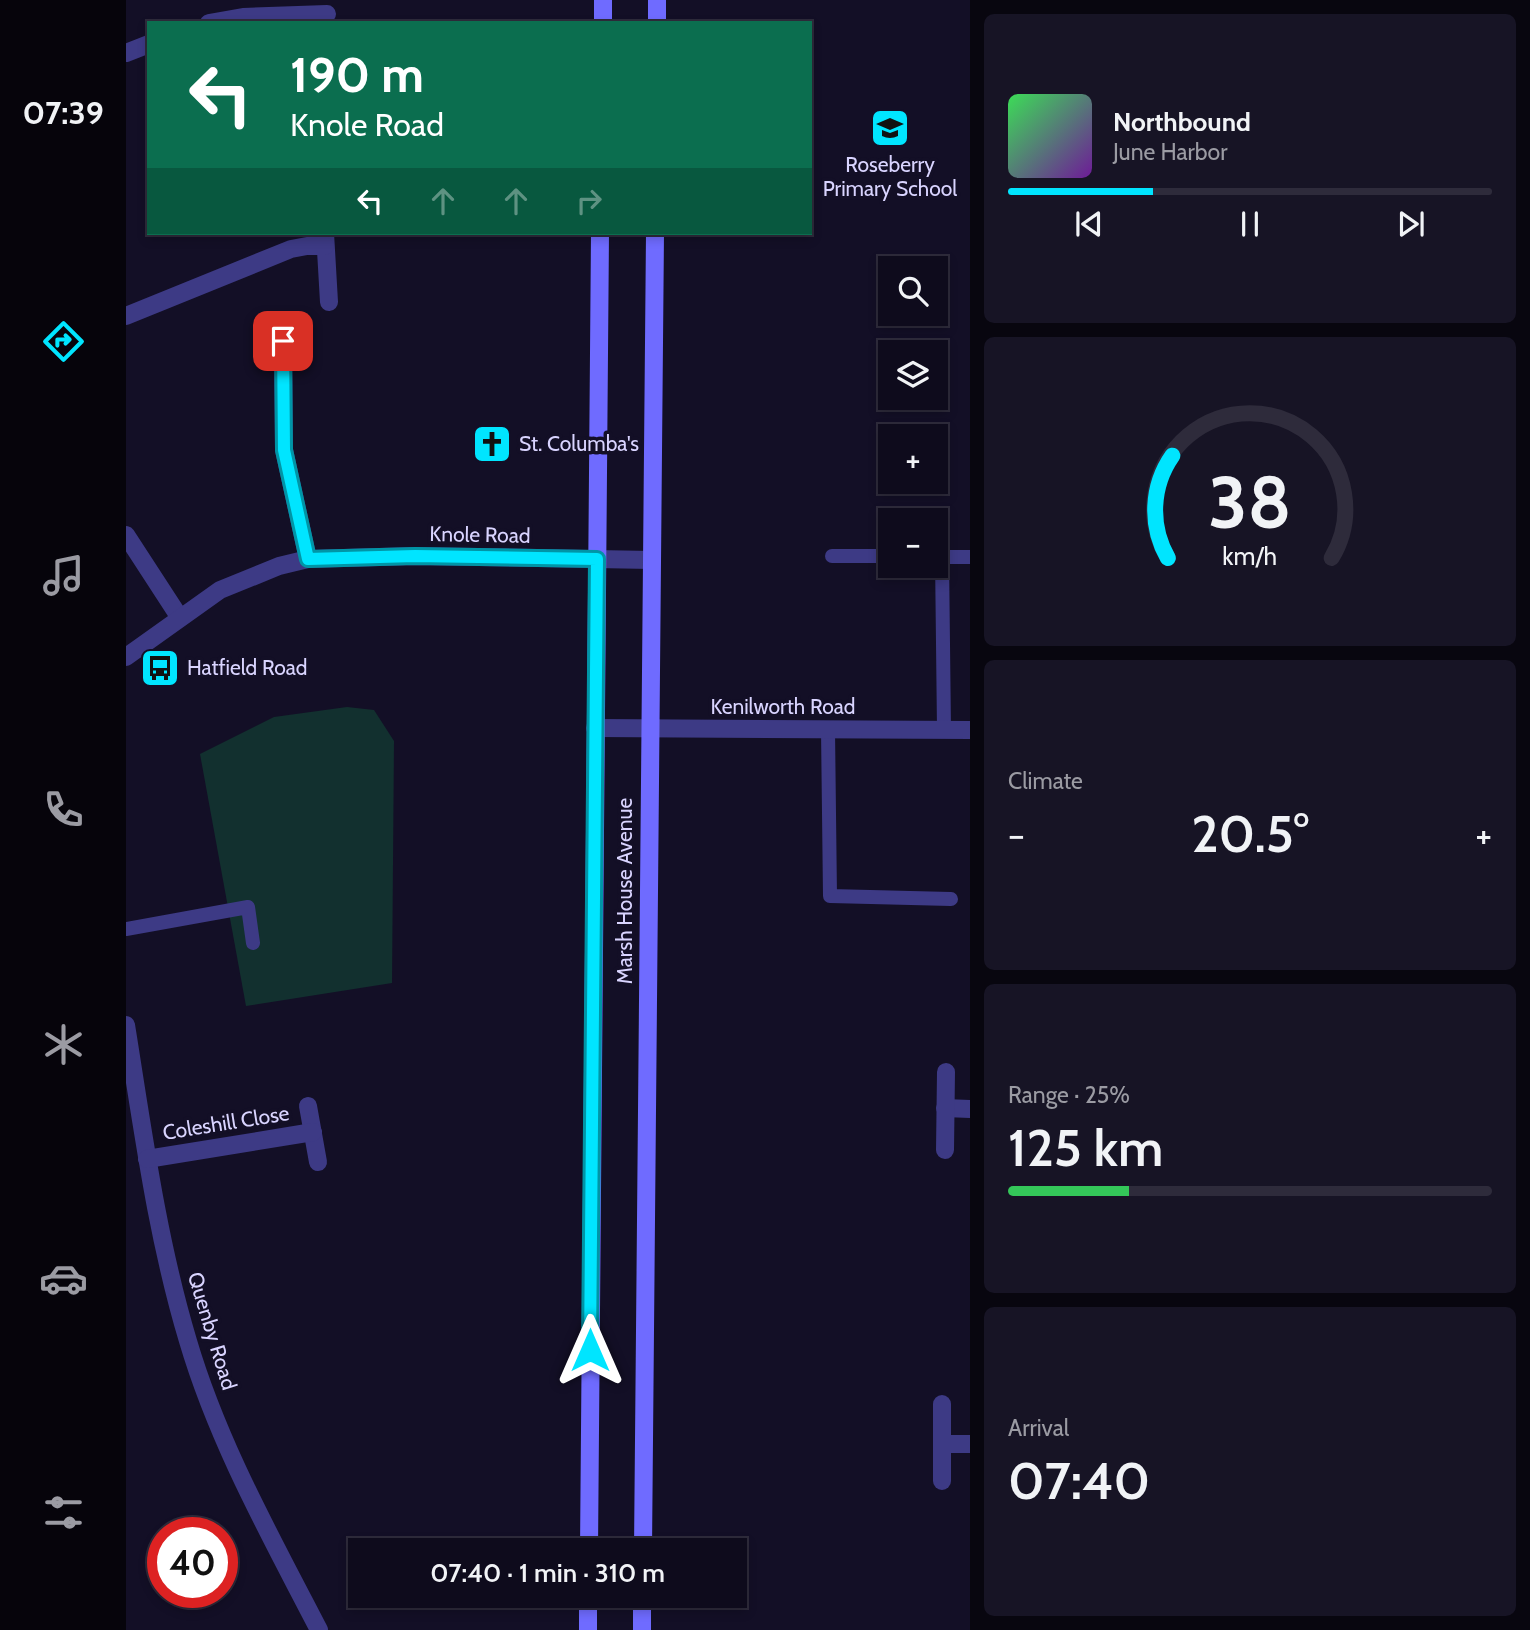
<!DOCTYPE html>
<html lang="en">
<head>
<meta charset="utf-8">
<style>
  body { margin:0; font-family:Cabin,sans-serif; background:#171425; color:#f1f3f6; height:100vh; display:flex; flex-direction:column; font-size:26px; white-space:nowrap }
  * { box-sizing:border-box; margin:0 }
  p { font-size:23px; color:#9b9ba3 }
  .icon { flex:none; width:38px; height:38px; fill:none; stroke:currentColor; stroke-width:2; stroke-linecap:round; stroke-linejoin:round }
  .map { position:relative; flex:1; overflow:hidden }
  .side { display:flex; flex-direction:column; gap:14px; padding:14px; background:#08060f; width:560px }
  .side>* { flex:none }
  .banner { position:absolute; left:21px; top:21px; width:665px; height:214px; border-radius:0px; box-shadow:0 4px 10px #0003,0 0 0 2px #2e2b3b; background:#0b6e4f; color:#fff; overflow:hidden }
  .buttons { position:absolute; left:752px; top:256px; display:grid; gap:14px }
  .buttons a { display:grid; place-items:center; width:70px; height:70px; border-radius:0px; background:#0e0b1c; box-shadow:0 4px 10px #0003,0 0 0 2px #2e2b3b; font-size:35px }
  .speed { position:absolute; left:21px; top:1517px; display:flex; gap:14px; font-size:35px; font-weight:700; text-align:center }
  .speed>* { display:grid; place-content:center; width:91px; height:91px; border-radius:50%; background:#0e0b1c; box-shadow:0 4px 10px #0003,0 0 0 2px #2e2b3b; line-height:1 }
  .speed .limit { border:10px solid #d22; background:#fff; color:#111 }
  .pin { position:absolute; display:grid; place-items:center; width:60px; height:60px; color:#fff; margin:-30px; border-radius:14px; box-shadow:0 4px 10px #0006 }
  .me { position:absolute; width:77px; margin:-38px; rotate:0deg; stroke-linejoin:round; filter:drop-shadow(0 0 5px #0008) }
  .turn { display:flex; align-items:center; gap:24px; height:147px; padding:0 28px; font-size:32px }
  .turn .icon { width:91px; height:91px; stroke-width:2.5 }
  .turn b { display:block; font-size:49px; line-height:60px }
  .lanes { display:flex; align-items:center; height:66px; padding:0 28px; background:#0003; justify-content:center; gap:35px; direction:ltr }
  .lanes .off { opacity:.35 }
  .big { font-size:52px; font-weight:600; line-height:1.1 }
  .side .card { flex:1; display:flex; flex-direction:column; justify-content:center; gap:10px; min-width:0; padding:0 24px; border-radius:10px; background:#171425 }
  .side .dial { align-items:center; gap:0 }
  .dial svg { height:182px; overflow:visible; fill:none; stroke:#2e2b3b; stroke-width:7; stroke-linecap:round; text-anchor:middle }
  .dial text { fill:#f1f3f6; stroke:none }
  .song { display:flex; align-items:center; gap:21px }
  .cover { width:84px; height:84px; border-radius:10px; background:linear-gradient(135deg,hsl(130 70% 55%),hsl(280 70% 35%)) }
  .played { height:7px; border-radius:4px; background:linear-gradient(90deg,#00e5ff 30%,#2e2b3b 30%) }
  .keys { display:flex; justify-content:space-around; direction:ltr }
  .heat { display:flex; justify-content:space-between; align-items:center; font-size:38px; direction:ltr }
  .charge { height:10px; border-radius:5px; background:linear-gradient(90deg,#34c759 25%,#2e2b3b 0) }
  .trip { position:absolute; left:222px; top:1538px; width:399px; height:70px; border-radius:0px; background:#0e0b1c; box-shadow:0 4px 10px #0003,0 0 0 2px #2e2b3b; font-weight:600; line-height:70px; text-align:center }
  main { display:flex; flex:1; min-height:0 }
  .dock { display:flex; flex-direction:column; width:126px; justify-content:space-around; align-items:center; background:#06040b; color:#9b9ba3 }
  .dock .icon { width:49px; height:49px }
  .dock .active { color:#00e5ff }
  .dock b { font-size:32px; color:#f1f3f6 }
  .map>svg:first-child { display:block }
  .green { fill:#12302f }
  .lines { fill:none; stroke-linecap:round; stroke-linejoin:round }
  .lane { stroke:#3d3a85; stroke-width:14 }
  .street { stroke:#3d3a85; stroke-width:18 }
  .secondary { stroke:#6f6bff; stroke-width:18 }
  .route-casing { stroke:#0095a6; stroke-width:18 }
  .route { stroke:#00e5ff; stroke-width:12 }
  .labels { text-anchor:middle; stroke-width:7; stroke-linejoin:round; paint-order:stroke }
  .poi-label { font-size:21px; fill:#d9d4ff; stroke:#130f26; text-anchor:start }
  .street-label { font-size:21px; fill:#d9d4ff; stroke:#130f26 }
</style>
</head>
<body>
<main>
<nav class="dock">
<b>07:39</b>
<svg class="icon active" aria-label="directions" viewBox="0 0 24 24"><path d="M12 3l9 9-9 9-9-9zM9 14v-3h6M13 9l2 2-2 2"/></svg>
<svg class="icon" aria-label="music" viewBox="0 0 24 24"><path d="M9 18V5l10-2v13"/><circle cx="6" cy="18" r="3"/><circle cx="16" cy="16" r="3"/></svg>
<svg class="icon" aria-label="phone" viewBox="0 0 24 24"><path d="M5 4h4l2 5-3 2q2 4 5 5l2-3 5 2v4C11 20 4 13 5 4z"/></svg>
<svg class="icon" aria-label="climate" viewBox="0 0 24 24"><path d="M12 3v18M4 7l16 10M4 17L20 7"/></svg>
<svg class="icon" aria-label="car" viewBox="0 0 24 24"><path d="M5 17H2v-5l4-1 3-4h7l3 4 3 1v5h-3M9 17h6M6 11h13"/><circle cx="7" cy="17" r="2"/><circle cx="17" cy="17" r="2"/></svg>
<svg class="icon" aria-label="filters" viewBox="0 0 24 24"><path d="M4 7h16M4 17h16"/><circle cx="9" cy="7" r="2"/><circle cx="15" cy="17" r="2"/></svg>
</nav>
<div class="map">
<svg width="844" height="1630" viewBox="0 0 844 1630">
  <rect width="100%" height="100%" fill="#130f26"/>
  <polygon class="green" points="221,707 248,710 268,741 266,983 120,1006 74,754 148,717"/>
  <g class="lines">
    <g class="lane">
      <polyline points="706,556 765,556"/>
      <polyline points="810,557 816,557 818,730"/>
      <polyline points="816,557 844,557"/>
      <polyline points="702,730 704,896 825,899"/>
      <polyline points="0,929 122,907 127,943"/>
    </g>
    <g class="street">
      <polyline points="83,23 117,17 201,14"/>
      <polyline points="0,53 23,44"/>
      <polyline points="199,233 203,302"/>
      <polyline points="0,316 165,249 181,246 199,246"/>
      <polyline points="136,341 171,341"/>
      <polyline points="157,341 158,450 182,559"/>
      <polyline points="0,535 54,618"/>
      <polyline points="0,657 94,590 153,566 182,559 289,556 526,560"/>
      <polyline points="469,728 844,730"/>
      <path d="M0,1025c17,106 31,213 62,316 30,102 83,196 131,289"/>
      <polyline points="182,1106 192,1162"/>
      <polyline points="819,1108 844,1109"/>
      <polyline points="819,1150 820,1072"/>
      <polyline points="21,1159 187,1132"/>
      <polyline points="816,1444 844,1444"/>
      <polyline points="816,1481 816,1404"/>
    </g>
    <g class="secondary">
      <polyline points="477,23 477,0"/>
      <polyline points="531,23 531,0"/>
      <polyline points="463,1550 474,233"/>
      <polyline points="517,1550 529,233"/>
      <polyline points="462,1630 462,1596"/>
      <polyline points="516,1630 516,1596"/>
    </g>
  </g>
  <g class="lines">
    <defs>
      <polyline id="route" points="157,341 158,450 182,559 289,556 471,559 464,1350"/>
    </defs>
    <use href="#route" class="route-casing"/>
    <use href="#route" class="route"/>
  </g>
  <defs>
    <symbol id="school-square" viewBox="-11 -11 22 22"><rect x="-9" y="-9" width="18" height="18" rx="4" fill="#00e5ff" stroke="#130f26"/><path d="M0-5L7-2L0 1L-7-2ZM-4 1L0 2.5L4 1V4Q0 6-4 4Z" fill="#111"/></symbol>
    <symbol id="church-square" viewBox="-11 -11 22 22"><rect x="-9" y="-9" width="18" height="18" rx="4" fill="#00e5ff" stroke="#130f26"/><path d="M-1.2-6h2.4v3.5h3.3v2.4h-3.3V6h-2.4V-.1h-3.3v-2.4h3.3Z" fill="#111"/></symbol>
    <symbol id="bus-square" viewBox="-11 -11 22 22"><rect x="-9" y="-9" width="18" height="18" rx="4" fill="#00e5ff" stroke="#130f26"/><path d="M-5-6H5V4H4V6H2V4H-2V6H-4V4H-5ZM-3.5-4V0h7V-4ZM-3.5 1.2v1.5H-2V1.2ZM2 1.2v1.5H3.5V1.2Z" fill="#111"/></symbol>
  </defs>
  <g fill-rule="evenodd">
    <use href="#school-square" x="742" y="106" width="44" height="44"/>
    <use href="#church-square" x="344" y="422" width="44" height="44"/>
    <use href="#bus-square" x="12" y="646" width="44" height="44"/>
  </g>
  <g class="labels">
    <g class="poi-label">
      <text x="764" y="172" text-anchor="middle">Roseberry<tspan x="764" dy="24">Primary School</tspan></text>
      <text x="393" y="451">St. Columba's</text>
      <text x="61" y="675">Hatfield Road</text>
    </g>
    <g class="street-label">
      <text transform="translate(354 535) rotate(1)" y="7">Knole Road</text>
      <text x="657" y="714">Kenilworth Road</text>
      <text transform="translate(499 891) rotate(-90)" y="7">Marsh House Avenue</text>
      <text transform="translate(100 1123) rotate(-9)" y="7">Coleshill Close</text>
      <text transform="translate(86 1331) rotate(73)" y="7">Quenby Road</text>
    </g>
  </g>
</svg>
<div class="buttons">
<a><svg class="icon" aria-label="search" viewBox="0 0 24 24"><circle cx="10" cy="10" r="6"/><path d="M15 15l6 6"/></svg></a>
<a><svg class="icon" aria-label="layers" viewBox="0 0 24 24"><path d="M12 4l9 5-9 5-9-5zM3 14l9 5 9-5"/></svg></a>
<a>+</a>
<a>−</a>
</div>
<div class="speed"><div class="limit">40</div></div>
<div class="pin" style="left:157px;top:341px;background:#d93025"><svg class="icon" aria-label="arrive" viewBox="0 0 24 24"><path d="M6 21V4h12l-3 4 3 4H6"/></svg></div>
<svg class="me" style="left:464px;top:1350px" viewBox="-20 -20 40 40"><path d="M0-17L14 15 0 8-14 15z" fill="#00e5ff" stroke="#fff" stroke-width="4"/></svg>
<div class="trip">07:40 · 1 min · 310 m</div>
<div class="banner">
<div class="turn"><svg class="icon" aria-label="left" viewBox="0 0 24 24"><path d="M17 20v-9H6M10 6l-5 5 5 5"/></svg><div><b>190 m</b>Knole Road</div></div>
<div class="lanes"><svg class="icon" aria-label="left" viewBox="0 0 24 24"><path d="M17 20v-9H6M10 6l-5 5 5 5"/></svg><svg class="icon off" aria-label="ahead" viewBox="0 0 24 24"><path d="M12 20V5M6 11l6-6 6 6"/></svg><svg class="icon off" aria-label="ahead" viewBox="0 0 24 24"><path d="M12 20V5M6 11l6-6 6 6"/></svg><svg class="icon off" aria-label="right" viewBox="0 0 24 24"><path d="M7 20v-9h11M14 6l5 5-5 5"/></svg></div>
</div>
</div>
<section class="side">
<div class="card">
<div class="song"><i class="cover"></i><div><b>Northbound</b><p>June Harbor</p></div></div>
<div class="played"></div>
<div class="keys"><svg class="icon" aria-label="previous" viewBox="0 0 24 24"><path d="M18 5L8 12l10 7zM5 5v14"/></svg><svg class="icon" aria-label="pause" viewBox="0 0 24 24"><path d="M8 5v14M16 5v14"/></svg><svg class="icon" aria-label="next" viewBox="0 0 24 24"><path d="M6 5l10 7-10 7zM19 5v14"/></svg></div>
</div>
<div class="card dial"><svg viewBox="0 0 100 80">
<path d="M14 69A42 42 0 1 1 86 69"/>
<path d="M14 69A42 42 0 0 1 16 24" stroke="#00e5ff"/>
<text x="50" y="56" font-size="32" font-weight="700">38</text>
<text x="50" y="72" font-size="11">km/h</text>
</svg></div>
<div class="card"><p>Climate</p>
<div class="heat"><a>−</a><b class="big">20.5°</b><a>+</a></div>
</div>
<div class="card"><p>Range · 25%</p><b class="big">125 km</b><div class="charge"></div></div>
<div class="card"><p>Arrival</p><b class="big">07:40</b></div>
</section>
</main>
</body>
</html>
